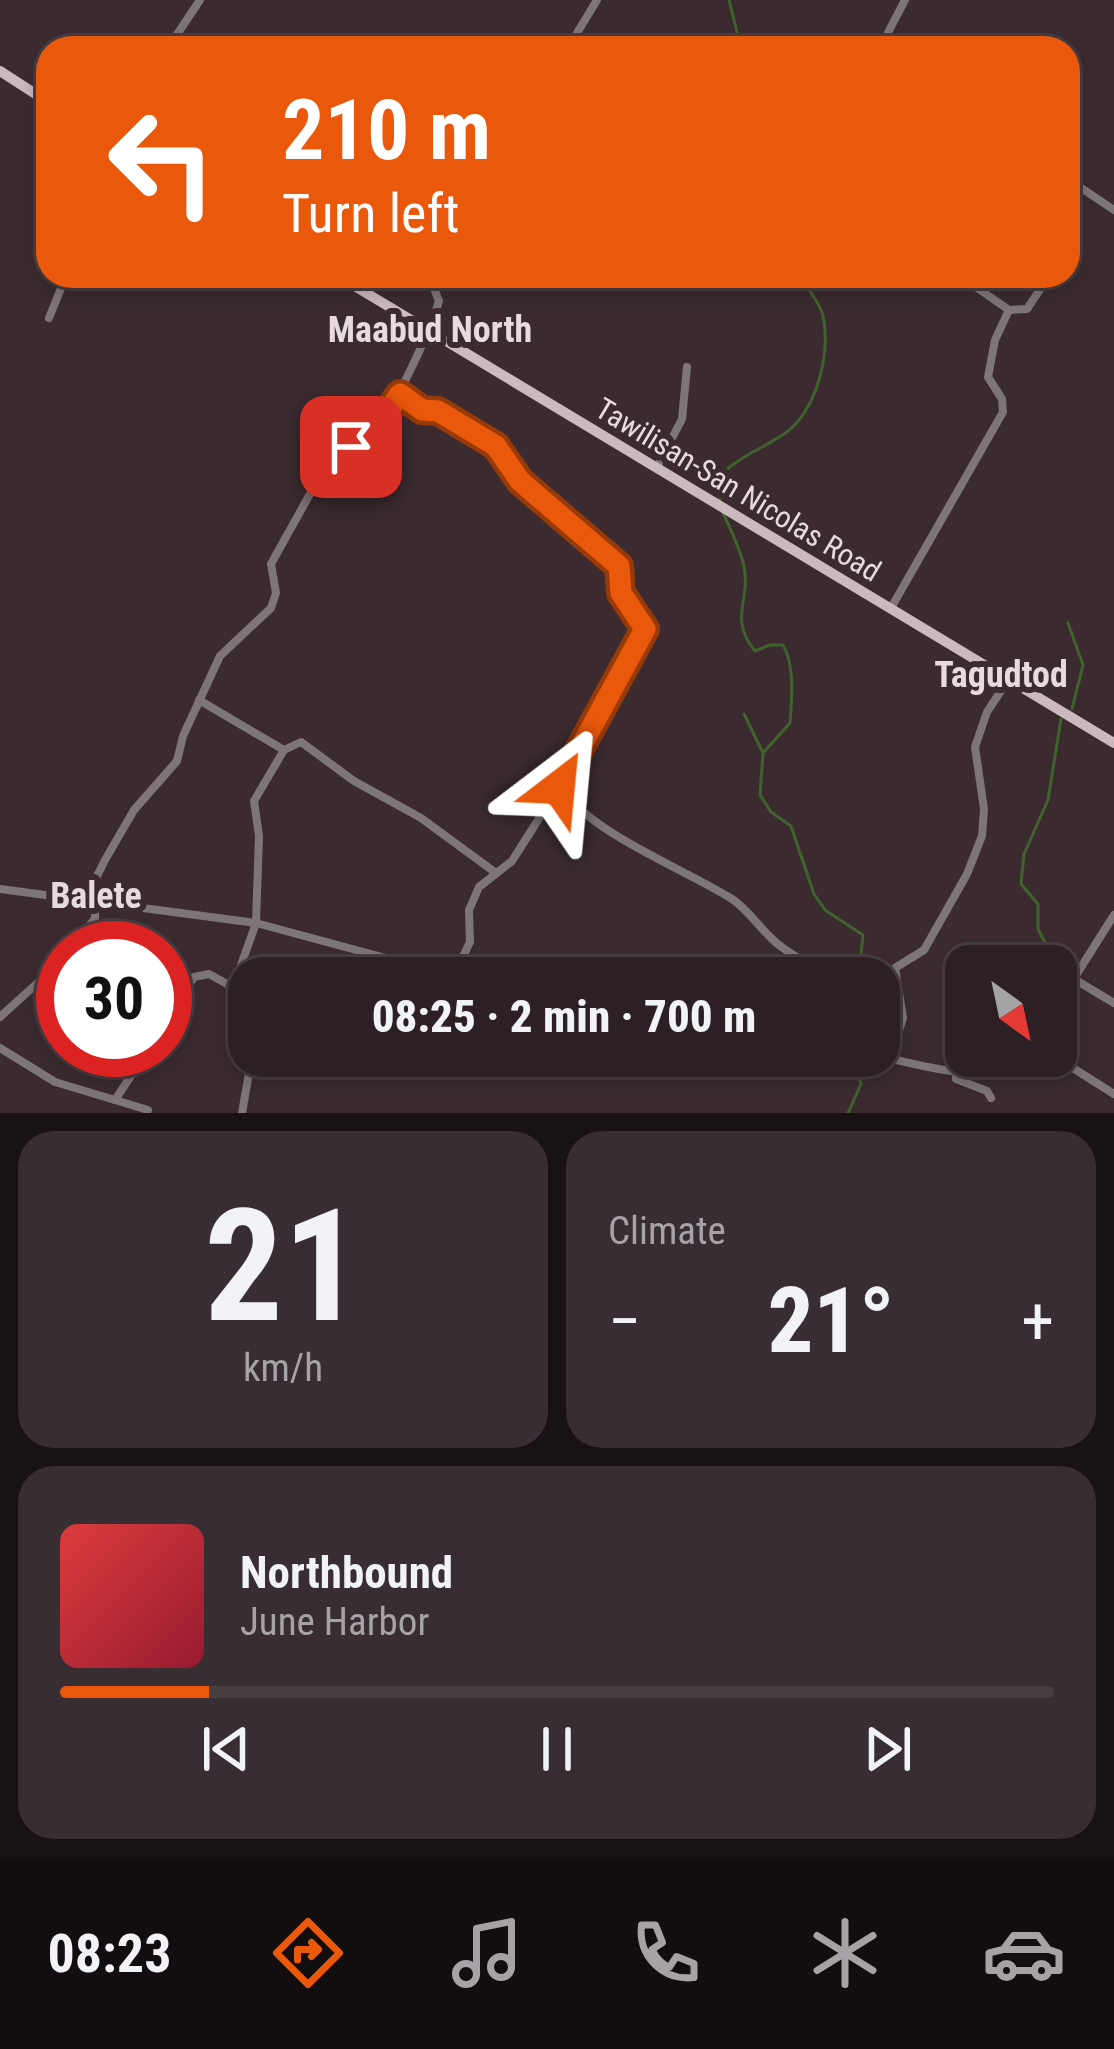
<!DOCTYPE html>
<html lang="en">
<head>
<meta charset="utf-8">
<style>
  body { margin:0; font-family:"Roboto Condensed",sans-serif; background:#382d32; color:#f1f3f6; height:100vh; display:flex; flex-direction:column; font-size:45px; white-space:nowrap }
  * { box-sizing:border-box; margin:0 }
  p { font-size:39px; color:#a6a3a7 }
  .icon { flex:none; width:66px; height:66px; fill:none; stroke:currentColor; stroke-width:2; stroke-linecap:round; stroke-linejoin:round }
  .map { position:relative; height:1113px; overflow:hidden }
  .sheet { display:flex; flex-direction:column; gap:18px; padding:18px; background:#181214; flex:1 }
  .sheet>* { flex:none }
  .hud { position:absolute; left:36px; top:36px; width:1044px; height:252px; border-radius:36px; box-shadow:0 6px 18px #0003,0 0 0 3px #483e42; background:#ea580c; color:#fff; overflow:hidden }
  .needle { width:78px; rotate:147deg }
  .controls { position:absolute; left:945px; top:945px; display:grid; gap:24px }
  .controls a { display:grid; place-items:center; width:132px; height:132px; border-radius:24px; background:#2c2025; box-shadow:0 6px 18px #0003,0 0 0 3px #483e42; font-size:60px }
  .speed { position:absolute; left:36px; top:921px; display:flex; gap:24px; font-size:60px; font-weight:700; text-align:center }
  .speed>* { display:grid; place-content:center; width:156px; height:156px; border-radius:50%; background:#2c2025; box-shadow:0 6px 18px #0003,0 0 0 3px #483e42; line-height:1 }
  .speed .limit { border:18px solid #d22; background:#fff; color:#111 }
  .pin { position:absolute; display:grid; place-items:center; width:102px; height:102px; color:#fff; margin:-51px; border-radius:24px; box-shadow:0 6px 18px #0006 }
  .me { position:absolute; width:132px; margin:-66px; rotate:29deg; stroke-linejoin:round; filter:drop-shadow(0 0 9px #0008) }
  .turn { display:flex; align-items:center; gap:42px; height:252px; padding:0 48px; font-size:54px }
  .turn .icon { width:156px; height:156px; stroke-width:2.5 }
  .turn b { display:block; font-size:84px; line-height:102px }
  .big { font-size:90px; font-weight:800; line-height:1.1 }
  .sheet .widget { flex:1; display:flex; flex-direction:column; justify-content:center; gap:18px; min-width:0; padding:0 42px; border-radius:36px; background:#382d32 }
  .sheet .dial { align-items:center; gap:0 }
  .dial b { font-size:156px; line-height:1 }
  .song { display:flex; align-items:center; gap:36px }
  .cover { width:144px; height:144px; border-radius:18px; background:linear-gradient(135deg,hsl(0 70% 55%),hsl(350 70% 35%)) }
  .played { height:12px; border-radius:6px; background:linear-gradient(90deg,#ea580c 15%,#483e42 15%) }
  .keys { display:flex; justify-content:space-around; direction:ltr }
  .heat { display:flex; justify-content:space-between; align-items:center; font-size:66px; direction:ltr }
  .sheet .tiles { flex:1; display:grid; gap:18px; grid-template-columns:1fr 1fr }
  .widget:last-child { grid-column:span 2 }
  .trip { position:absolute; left:228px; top:957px; width:672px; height:120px; border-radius:36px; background:#2c2025; box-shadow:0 6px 18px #0003,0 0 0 3px #483e42; font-weight:800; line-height:120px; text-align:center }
  .menu { display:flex; height:192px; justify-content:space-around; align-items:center; background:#120d0f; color:#a6a3a7 }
  .menu .icon { width:84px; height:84px }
  .menu .current { color:#ea580c }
  .menu b { font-size:54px; color:#f1f3f6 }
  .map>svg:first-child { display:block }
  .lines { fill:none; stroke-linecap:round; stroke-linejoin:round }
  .stream { stroke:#40632d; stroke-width:3 }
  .minor { stroke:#7e7578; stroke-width:8 }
  .major { stroke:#cab9bf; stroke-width:10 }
  .route-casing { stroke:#983908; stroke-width:30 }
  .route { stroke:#ea580c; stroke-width:21 }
  .labels { text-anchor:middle; stroke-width:12; stroke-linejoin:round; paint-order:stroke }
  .street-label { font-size:30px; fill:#e6dbdf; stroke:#3b2b31 }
  .quarter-label { font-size:36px; font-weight:bold; fill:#e6dbdf; stroke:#3b2b31 }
</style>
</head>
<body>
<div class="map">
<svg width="1114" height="1113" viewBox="0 0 1114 1113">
  <rect width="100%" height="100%" fill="#3b2b31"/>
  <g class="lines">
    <g class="stream">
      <polyline points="729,0 741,48"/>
      <path d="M720,502l1,-27c20,-20 41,-26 63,-41 32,-22 47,-79 39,-118 -3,-13 -16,-28 -23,-40"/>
      <path d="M722,511c8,17 18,37 22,55 7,35 -16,52 11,85l15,-6h13c12,21 9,53 7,78l-27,30 -3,42 11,17 20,14 23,68 11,16 38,25 -2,19 -13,24"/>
      <polyline points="1068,623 1083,665 1072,709"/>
      <polyline points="744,714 762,751"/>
      <polyline points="1047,966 1052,956 1038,929 1038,904 1021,884 1024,854 1048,800 1061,719"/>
      <polyline points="848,1056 855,1063 861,1084 848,1113"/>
      <polyline points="863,1056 875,1058"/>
      <polyline points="999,1063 1002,1056"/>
    </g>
    <g class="minor">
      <polyline points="168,48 200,0"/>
      <polyline points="568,48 597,0"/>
      <polyline points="880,48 905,0"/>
      <polyline points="1068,179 1114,210"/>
      <polyline points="1009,310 1027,309 1049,276"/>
      <polyline points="49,318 66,276"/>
      <path d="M400,394c30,22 70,25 98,54 8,9 13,21 21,31 27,32 68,59 100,87l2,27 24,36 -86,158c38,50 120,79 173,112 17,11 30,33 47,46 15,12 32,18 44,33"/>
      <polyline points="657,467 682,419 687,367"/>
      <polyline points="891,608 1003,412 1002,399 988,377 995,340 1009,310 960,276"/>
      <polyline points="199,700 284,750 254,801 259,836 256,923 236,979 249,1007"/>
      <polyline points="284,750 301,742 354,781 421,818 496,873"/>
      <polyline points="0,889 256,923 460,978"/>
      <path d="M73,948l22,-30 1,-40 9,-18 29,-50 43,-49 6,-25 37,-80 51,-48 5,-15 -5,-29 54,-97c12,-13 25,-16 39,-25 25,-18 65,-109 75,-141l-10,-25"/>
      <polyline points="453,977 470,942 469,910 479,887 512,861 559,787"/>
      <polyline points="1074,979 1114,1003"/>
      <polyline points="1056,1007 1114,915"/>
      <polyline points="0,1017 63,960"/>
      <polyline points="165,1022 194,977 209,974 227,984 236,979"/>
      <polyline points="0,1048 55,1082 115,1100 148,1050"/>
      <path d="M877,1056c42,7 107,33 142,0"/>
      <polyline points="1054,1056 1114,1094"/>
      <polyline points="890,1058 903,1018 895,968 924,950 967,874 982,836 984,809 975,747 987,712 1008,680"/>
      <polyline points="957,1071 956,1079 987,1091 991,1098"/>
      <polyline points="396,1075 408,1056"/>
      <polyline points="115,1100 148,1110"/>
      <polyline points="242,1113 252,1056"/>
    </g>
    <g class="major">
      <polyline points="0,71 48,102"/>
      <polyline points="338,276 1114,743"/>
    </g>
  </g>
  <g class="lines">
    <defs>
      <polyline id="route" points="351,447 366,441 400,394 422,410 438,411 496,446 520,481 619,566 621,593 645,629 559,787"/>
    </defs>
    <use href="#route" class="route-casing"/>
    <use href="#route" class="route"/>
  </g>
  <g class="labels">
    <g class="street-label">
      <text transform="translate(738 490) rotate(31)" y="10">Tawilisan-San Nicolas Road</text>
    </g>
    <g class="quarter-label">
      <text x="430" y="342">Maabud North</text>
      <text x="1001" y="687">Tagudtod</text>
      <text x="96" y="908">Balete</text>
    </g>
  </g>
</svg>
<div class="controls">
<a><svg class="needle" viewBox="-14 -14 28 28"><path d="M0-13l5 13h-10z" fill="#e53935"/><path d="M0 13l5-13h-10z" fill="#a6a3a7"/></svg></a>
</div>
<div class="speed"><div class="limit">30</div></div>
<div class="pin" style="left:351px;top:447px;background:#d93025"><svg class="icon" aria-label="arrive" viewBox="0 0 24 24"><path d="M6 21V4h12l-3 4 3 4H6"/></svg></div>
<svg class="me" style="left:559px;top:787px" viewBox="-20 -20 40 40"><path d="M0-17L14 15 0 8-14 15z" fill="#ea580c" stroke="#fff" stroke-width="4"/></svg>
<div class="trip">08:25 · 2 min · 700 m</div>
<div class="hud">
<div class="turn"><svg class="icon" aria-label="left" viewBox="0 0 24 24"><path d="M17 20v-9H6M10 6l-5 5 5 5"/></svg><div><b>210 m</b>Turn left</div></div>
</div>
</div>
<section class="sheet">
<div class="tiles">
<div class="widget dial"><b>21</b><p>km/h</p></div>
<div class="widget"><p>Climate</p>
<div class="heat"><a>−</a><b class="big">21°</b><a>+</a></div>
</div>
<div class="widget">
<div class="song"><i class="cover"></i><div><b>Northbound</b><p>June Harbor</p></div></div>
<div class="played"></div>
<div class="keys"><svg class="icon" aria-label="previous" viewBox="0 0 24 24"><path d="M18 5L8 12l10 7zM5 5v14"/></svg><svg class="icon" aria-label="pause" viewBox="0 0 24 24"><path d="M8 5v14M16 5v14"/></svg><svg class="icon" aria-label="next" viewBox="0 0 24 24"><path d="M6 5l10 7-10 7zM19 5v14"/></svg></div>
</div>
</div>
</section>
<nav class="menu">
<b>08:23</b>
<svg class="icon current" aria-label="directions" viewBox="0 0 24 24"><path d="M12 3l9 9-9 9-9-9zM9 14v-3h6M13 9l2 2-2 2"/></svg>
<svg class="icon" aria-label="music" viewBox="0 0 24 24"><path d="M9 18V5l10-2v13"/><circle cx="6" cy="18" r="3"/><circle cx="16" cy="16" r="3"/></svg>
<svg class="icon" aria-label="phone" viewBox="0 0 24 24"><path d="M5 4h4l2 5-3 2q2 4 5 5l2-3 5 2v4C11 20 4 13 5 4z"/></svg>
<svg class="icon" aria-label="climate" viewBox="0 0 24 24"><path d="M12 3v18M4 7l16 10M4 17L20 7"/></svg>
<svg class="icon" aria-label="car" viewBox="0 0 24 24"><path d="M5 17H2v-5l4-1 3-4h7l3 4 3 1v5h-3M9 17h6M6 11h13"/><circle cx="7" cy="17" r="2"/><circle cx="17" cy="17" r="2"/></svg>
</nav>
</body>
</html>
